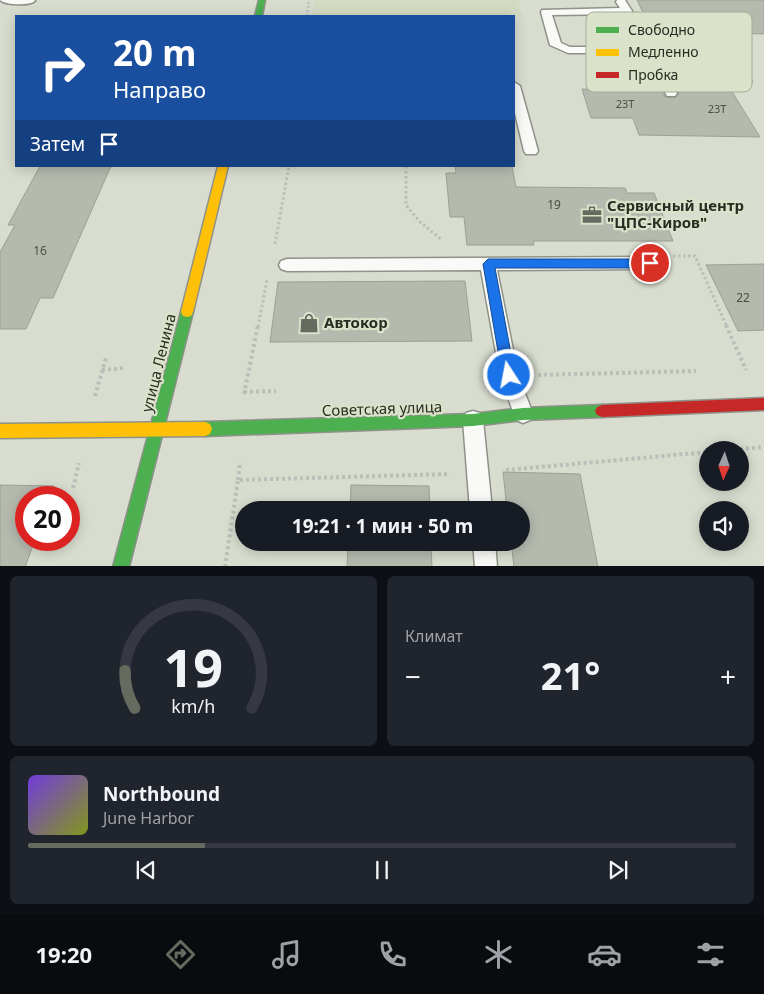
<!DOCTYPE html>
<html lang="ru">
<head>
<meta charset="utf-8">
<style>
  body { margin:0; font-family:"Noto Sans",sans-serif; background:#20242c; color:#f1f3f6; height:100vh; display:flex; flex-direction:column; font-size:19px; white-space:nowrap }
  * { box-sizing:border-box; margin:0 }
  p { font-size:16px; color:#9ea1a6 }
  .icon { flex:none; width:28px; height:28px; fill:none; stroke:currentColor; stroke-width:2; stroke-linecap:round; stroke-linejoin:round }
  .map { position:relative; height:566px; overflow:hidden }
  .sheet { display:flex; flex-direction:column; gap:10px; padding:10px; background:#0d0f14; flex:1 }
  .sheet>* { flex:none }
  .top-card { position:absolute; left:15px; top:15px; width:500px; height:152px; border-radius:0px; box-shadow:0 2px 12px #0003; background:#1a4fa0; color:#fff; overflow:hidden }
  .needle { width:32px; rotate:183deg }
  .fabs { position:absolute; left:699px; top:441px; display:grid; gap:10px }
  .fabs a { display:grid; place-items:center; width:50px; height:50px; border-radius:50%; background:#171b24; box-shadow:0 2px 12px #0003; font-size:25px }
  .speed { position:absolute; left:15px; top:486px; display:flex; gap:10px; font-size:25px; font-weight:700; text-align:center }
  .speed>* { display:grid; place-content:center; width:65px; height:65px; border-radius:50%; background:#171b24; box-shadow:0 2px 12px #0003; line-height:1 }
  .speed .limit { border:8px solid #d22; background:#fff; color:#111 }
  .pin { position:absolute; display:grid; place-items:center; width:42px; height:42px; color:#fff; margin:-21px; border:2px solid #fff; border-radius:50%; box-shadow:0 1px 5px #0007 }
  .me { position:absolute; width:55px; margin:-28px; rotate:349deg; stroke-linejoin:round; filter:drop-shadow(0 0 4px #0008) }
  .turn { display:flex; align-items:center; gap:18px; height:105px; padding:0 15px; font-size:22px }
  .turn .icon { width:65px; height:65px; stroke-width:2.5 }
  .turn b { display:block; font-size:35px; line-height:42px }
  .then { display:flex; align-items:center; height:48px; padding:0 15px; background:#0003; gap:10px; font-size:19px }
  .big { font-size:38px; font-weight:700; line-height:1.1 }
  .sheet .widget { flex:1; display:flex; flex-direction:column; justify-content:center; gap:8px; min-width:0; padding:0 18px; border-radius:8px; background:#20242c }
  .sheet .dial { align-items:center; gap:0 }
  .dial svg { height:130px; overflow:visible; fill:none; stroke:#363941; stroke-width:7; stroke-linecap:round; text-anchor:middle }
  .dial text { fill:#f1f3f6; stroke:none }
  .song { display:flex; align-items:center; gap:15px }
  .cover { width:60px; height:60px; border-radius:8px; background:linear-gradient(135deg,hsl(260 70% 55%),hsl(70 70% 35%)) }
  .played { height:5px; border-radius:2px; background:linear-gradient(90deg,#666a5f 25%,#363941 25%) }
  .keys { display:flex; justify-content:space-around; direction:ltr }
  .heat { display:flex; justify-content:space-between; align-items:center; font-size:28px; direction:ltr }
  .sheet .tiles { flex:1; display:grid; gap:10px; grid-template-columns:1fr 1fr }
  .widget:last-child { grid-column:span 2 }
  .trip { position:absolute; left:235px; top:501px; width:295px; height:50px; border-radius:25px; background:#171b24; box-shadow:0 2px 12px #0003; font-weight:700; line-height:50px; text-align:center }
  .tab-bar { display:flex; height:80px; justify-content:space-around; align-items:center; background:#090b0e; color:#9ea1a6 }
  .tab-bar .icon { width:35px; height:35px }
  .tab-bar .selected { color:#666a5f }
  .tab-bar b { font-size:22px; color:#f1f3f6 }
  .map>svg:first-child { display:block }
  .built { fill:#d3dcc3 }
  .building { fill:#b5b9ae; stroke:#9ca095 }
  .lines { fill:none; stroke-linecap:round; stroke-linejoin:round }
  .lane-casing { stroke:#8e9288; stroke-width:3 }
  .fast-casing { stroke:#8e9288; stroke-width:3 }
  .slow-casing { stroke:#8e9288; stroke-width:3 }
  .jam-casing { stroke:#8e9288; stroke-width:3 }
  .path-far2 { stroke:#bcbeba; stroke-width:2.5; stroke-dasharray:2 2; stroke-linecap:butt }
  .path-far1 { stroke:#bcbeba; stroke-width:3; stroke-dasharray:2.5 2.5; stroke-linecap:butt }
  .path { stroke:#bcbeba; stroke-width:4; stroke-dasharray:3 3; stroke-linecap:butt }
  .lane { fill:#f9faf8; fill-rule:evenodd }
  .fast { fill:#4caf50; fill-rule:evenodd }
  .slow { fill:#ffc107; fill-rule:evenodd }
  .jam { fill:#c62828; fill-rule:evenodd }
  .route { fill:#1a73e8; stroke:#114b97 }
  .labels { text-anchor:middle; stroke-width:4.5; stroke-linejoin:round; paint-order:stroke }
  .far-number-label { font-size:11px; fill:#4c4f45 }
  .number-label { font-size:12px; fill:#4c4f45 }
  .poi-label { font-size:15px; font-weight:bold; fill:#292c22; stroke:#dae3c9; text-anchor:start }
  .street-label { font-size:15px; fill:#292c22; stroke:#dae3c9 }
  .key { fill:#dae3c9; stroke:#a5ac97; stroke-width:1 }
  .key-label { font-size:14px; fill:#292c22 }
</style>
</head>
<body>
<div class="map">
<svg width="764" height="567" viewBox="0 0 764 567">
  <rect width="100%" height="100%" fill="#d8ddcf"/>
  <polygon class="built" points="314,0 518,0 522,17 312,16"/>
  <g class="building">
    <polygon points="637,0 764,0 764,34 732,33 743,49 731,49 753,82 726,82 760,137 639,135 633,118 591,118 582,89 604,90 594,60 647,61 665,97 675,98 679,94 662,61 666,61"/>
    <polygon points="40,166 111,166 53,298 40,298 26,329 0,329 0,252 15,225 8,225"/>
    <polygon points="455,166 512,166 516,187 625,188 627,193 654,193 673,241 533,241 534,245 467,245 464,217 450,217 446,173 456,173"/>
    <polygon points="764,264 764,330 738,331 706,265"/>
    <polygon points="465,281 472,341 270,342 278,282"/>
    <polygon points="503,472 580,474 598,567 514,567 511,542 521,542 521,510 507,510"/>
    <polygon points="0,485 54,486 50,498 26,498 26,540 35,540 25,567 0,567"/>
    <polygon points="351,485 429,486 430,510 350,510"/>
    <polygon points="348,542 431,542 432,567 347,567"/>
  </g>
  <g class="lines">
    <defs>
      <g id="lane">
        <path d="M0,0h34l1,1c-6,5 -30,4 -35,-1z"/>
        <path d="M617,0h8l18,28 34,65 -2,3h-8l-22,-43h-77l-18,-8 -9,-33 1,-2 78,-2 -4,-6zM624,14l18,33h-72l-9,-4 -9,-28z"/>
        <polygon points="514,82 520,86 538,151 536,154 526,154 524,151 514,109"/>
        <polygon points="650,257 656,259 658,263 656,267 650,269 497,270 518,375 533,414 530,420 523,423 516,420 500,375 481,270 287,271 281,269 279,265 281,261 287,259"/>
        <polygon points="473,411 480,413 483,420 492,510 470,510 463,420 466,413"/>
        <polygon points="473,542 495,542 497,567 475,567"/>
      </g>
      <g id="fast">
        <polygon points="259,0 265,0 262,16 255,16"/>
        <polygon points="187,307 191,308 193,312 129,567 113,567 181,312 183,308"/>
        <polygon points="602,405 607,407 609,411 607,415 602,417 523,420 473,426 205,436 200,434 198,429 200,424 205,422 473,414 523,408"/>
      </g>
      <g id="slow">
        <polygon points="218,166 228,166 193,312 191,316 187,317 183,316 181,312"/>
        <polygon points="205,422 210,424 212,429 210,434 205,436 0,438 0,424"/>
      </g>
      <polygon id="jam" points="764,398 764,410 602,417 597,415 595,411 597,407 602,405"/>
    </defs>
    <use href="#lane" class="lane-casing"/>
    <use href="#fast" class="fast-casing"/>
    <use href="#slow" class="slow-casing"/>
    <use href="#jam" class="jam-casing"/>
    <polyline class="path-far2" points="307,16 309,0"/>
    <g class="path-far1">
      <polyline points="406,166 406,205 420,222 442,240"/>
      <polyline points="275,244 289,166"/>
      <polyline points="673,256 695,256 727,327"/>
      <polyline points="258,327 267,280"/>
    </g>
    <g class="path">
      <polyline points="726,325 746,370"/>
      <polyline points="102,370 124,368"/>
      <polyline points="538,375 696,371"/>
      <polyline points="244,392 276,391"/>
      <polyline points="244,394 258,325"/>
      <polyline points="95,396 106,358"/>
      <polyline points="728,450 764,447"/>
      <polyline points="506,470 708,452"/>
      <polyline points="238,480 240,462"/>
      <polyline points="73,488 79,463"/>
      <polyline points="225,567 238,480 450,474"/>
    </g>
    <use href="#lane" class="lane"/>
    <use href="#fast" class="fast"/>
    <use href="#slow" class="slow"/>
    <use href="#jam" class="jam"/>
  </g>
  <polygon class="route" points="488,259 650,259 656,263 650,268 495,268 515,375 513,380 509,381 504,380 502,375 483,264"/>
  <defs>
    <symbol id="office-bare" viewBox="-9 -9 18 18"><path d="M-6-3h4V-5.5h4V-3h4V5H-6ZM-1-4.5V-3h2v-1.5ZM-6 0V1H6V0Z" fill="#666a5f" stroke="#dae3c9" stroke-width="2.5" paint-order="stroke"/></symbol>
    <symbol id="shop-bare" viewBox="-9 -9 18 18"><path d="M-5-2.5h2.3a2.7 3.5 0 0 1 5.4 0H5L5.5 6h-11ZM-1.5-2.5h3a1.5 2.3 0 0 0-3 0Z" fill="#666a5f" stroke="#dae3c9" stroke-width="2.5" paint-order="stroke"/></symbol>
  </defs>
  <g fill-rule="evenodd">
    <use href="#office-bare" x="578" y="201" width="28" height="28"/>
    <use href="#shop-bare" x="295" y="309" width="28" height="28"/>
  </g>
  <g class="labels">
    <g class="far-number-label">
      <text x="625" y="108">23Т</text>
      <text x="717" y="113">23Т</text>
    </g>
    <g class="number-label">
      <text x="554" y="209">19</text>
      <text x="40" y="255">16</text>
      <text x="743" y="302">22</text>
    </g>
    <g class="poi-label">
      <text x="607" y="211">Сервисный центр<tspan x="607" dy="17">"ЦПС-Киров"</tspan></text>
      <text x="324" y="328">Автокор</text>
    </g>
    <g class="street-label">
      <text transform="translate(159 363) rotate(-76)" y="5">улица Ленина</text>
      <text transform="translate(382 409) rotate(-2)" y="5">Советская улица</text>
    </g>
  </g>
  <rect x="586" y="12" width="166" height="80" rx="8" class="key"/>
  <rect x="596" y="27" width="23" height="6" fill="#4caf50"/>
  <rect x="596" y="49" width="23" height="7" fill="#ffc107"/>
  <rect x="596" y="72" width="23" height="6" fill="#c62828"/>
  <g class="key-label">
    <text x="628" y="35">Свободно</text>
    <text x="628" y="57">Медленно</text>
    <text x="628" y="80">Пробка</text>
  </g>
</svg>
<div class="fabs">
<a><svg class="needle" viewBox="-14 -14 28 28"><path d="M0-13l5 13h-10z" fill="#e53935"/><path d="M0 13l5-13h-10z" fill="#9ea1a6"/></svg></a>
<a><svg class="icon" aria-label="sound" viewBox="0 0 24 24"><path d="M4 9h4l5-4v14l-5-4H4zM17 9q2 3 0 6"/></svg></a>
</div>
<div class="speed"><div class="limit">20</div></div>
<div class="pin" style="left:650px;top:263px;background:#d93025"><svg class="icon" aria-label="arrive" viewBox="0 0 24 24"><path d="M6 21V4h12l-3 4 3 4H6"/></svg></div>
<svg class="me" style="left:509px;top:375px" viewBox="-20 -20 40 40"><circle r="17" fill="#1a73e8" stroke="#fff" stroke-width="3"/><path d="M0-11L8 9 0 5-8 9z" fill="#fff"/></svg>
<div class="trip">19:21 · 1 мин · 50 m</div>
<div class="top-card">
<div class="turn"><svg class="icon" aria-label="right" viewBox="0 0 24 24"><path d="M7 20v-9h11M14 6l5 5-5 5"/></svg><div><b>20 m</b>Направо</div></div>
<div class="then">Затем<svg class="icon" aria-label="arrive" viewBox="0 0 24 24"><path d="M6 21V4h12l-3 4 3 4H6"/></svg></div>
</div>
</div>
<section class="sheet">
<div class="tiles">
<div class="widget dial"><svg viewBox="0 0 100 80">
<path d="M14 69A42 42 0 1 1 86 69"/>
<path d="M14 69A42 42 0 0 1 8 46" stroke="#666a5f"/>
<text x="50" y="56" font-size="32" font-weight="700">19</text>
<text x="50" y="72" font-size="11">km/h</text>
</svg></div>
<div class="widget"><p>Климат</p>
<div class="heat"><a>−</a><b class="big">21°</b><a>+</a></div>
</div>
<div class="widget">
<div class="song"><i class="cover"></i><div><b>Northbound</b><p>June Harbor</p></div></div>
<div class="played"></div>
<div class="keys"><svg class="icon" aria-label="previous" viewBox="0 0 24 24"><path d="M18 5L8 12l10 7zM5 5v14"/></svg><svg class="icon" aria-label="pause" viewBox="0 0 24 24"><path d="M8 5v14M16 5v14"/></svg><svg class="icon" aria-label="next" viewBox="0 0 24 24"><path d="M6 5l10 7-10 7zM19 5v14"/></svg></div>
</div>
</div>
</section>
<nav class="tab-bar">
<b>19:20</b>
<svg class="icon selected" aria-label="directions" viewBox="0 0 24 24"><path d="M12 3l9 9-9 9-9-9zM9 14v-3h6M13 9l2 2-2 2"/></svg>
<svg class="icon" aria-label="music" viewBox="0 0 24 24"><path d="M9 18V5l10-2v13"/><circle cx="6" cy="18" r="3"/><circle cx="16" cy="16" r="3"/></svg>
<svg class="icon" aria-label="phone" viewBox="0 0 24 24"><path d="M5 4h4l2 5-3 2q2 4 5 5l2-3 5 2v4C11 20 4 13 5 4z"/></svg>
<svg class="icon" aria-label="climate" viewBox="0 0 24 24"><path d="M12 3v18M4 7l16 10M4 17L20 7"/></svg>
<svg class="icon" aria-label="car" viewBox="0 0 24 24"><path d="M5 17H2v-5l4-1 3-4h7l3 4 3 1v5h-3M9 17h6M6 11h13"/><circle cx="7" cy="17" r="2"/><circle cx="17" cy="17" r="2"/></svg>
<svg class="icon" aria-label="filters" viewBox="0 0 24 24"><path d="M4 7h16M4 17h16"/><circle cx="9" cy="7" r="2"/><circle cx="15" cy="17" r="2"/></svg>
</nav>
</body>
</html>
